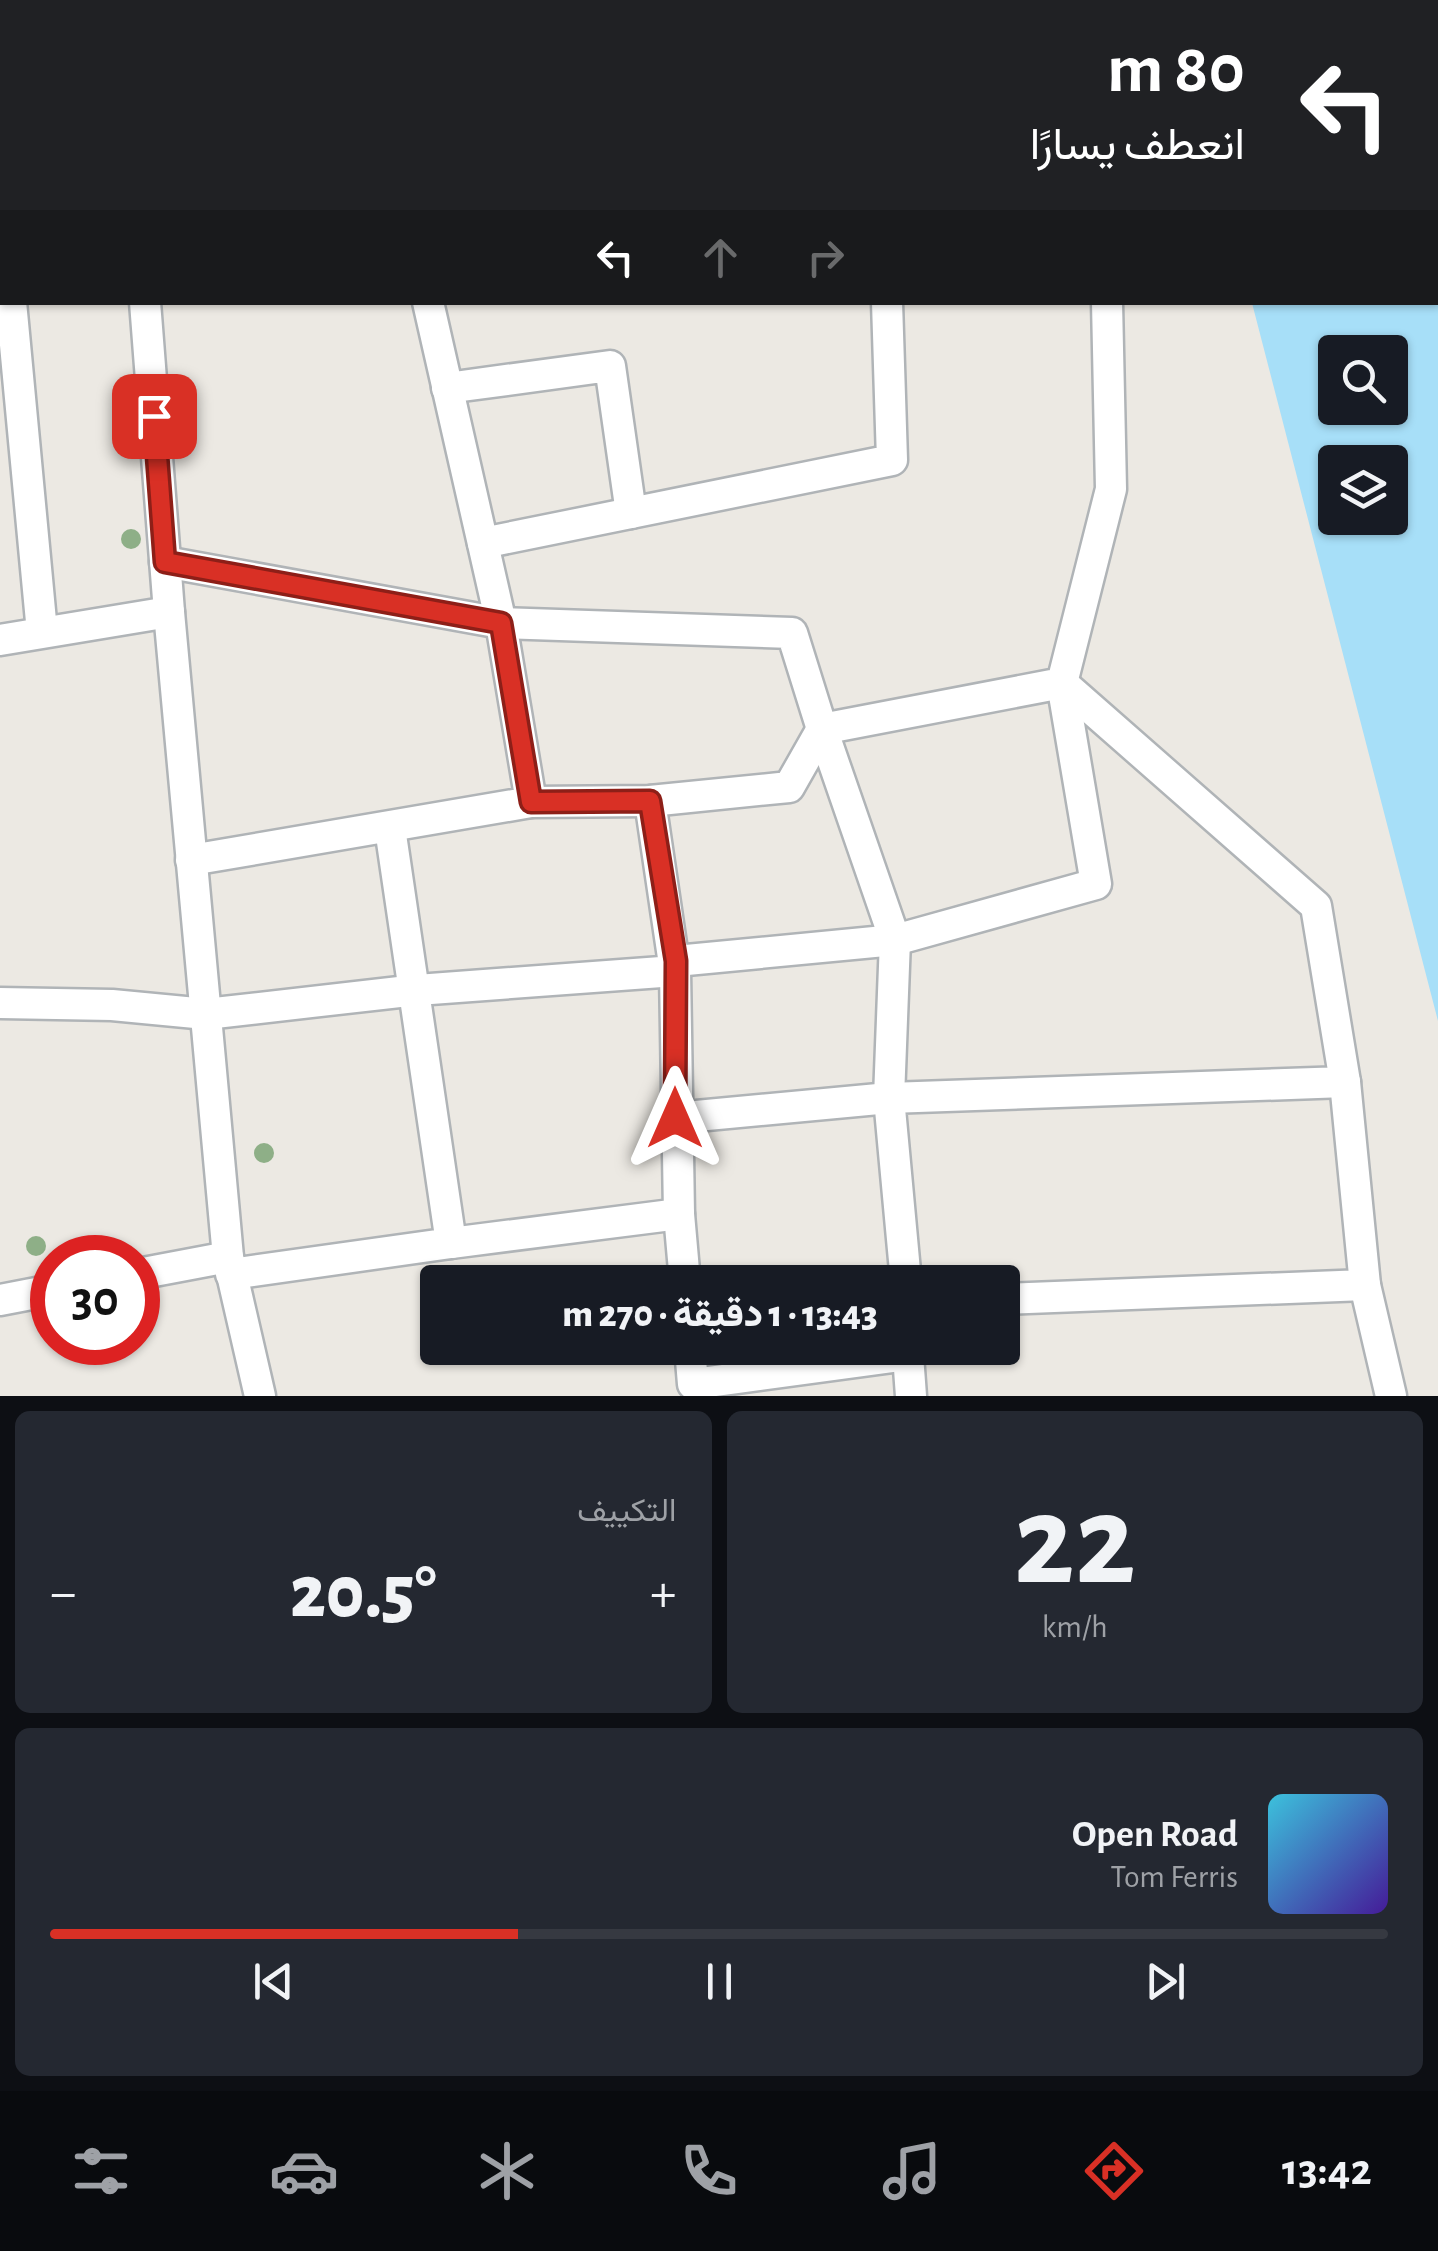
<!DOCTYPE html>
<html lang="ar">
<head>
<meta charset="utf-8">
<style>
  body { margin:0; font-family:"Alegreya Sans",Vazirmatn,sans-serif; background:#242831; color:#f1f3f6; direction:rtl; height:100vh; display:flex; flex-direction:column; font-size:38px; white-space:nowrap }
  * { box-sizing:border-box; margin:0 }
  p { font-size:32px; color:#9ea1a6 }
  .icon { flex:none; width:55px; height:55px; fill:none; stroke:currentColor; stroke-width:2; stroke-linecap:round; stroke-linejoin:round }
  .map { position:relative; height:1396px; overflow:hidden; direction:ltr }
  .sheet { display:flex; flex-direction:column; gap:15px; padding:15px; background:#0d0f14; flex:1 }
  .sheet>* { flex:none }
  .banner { position:absolute; left:0px; top:0px; width:1440px; height:305px; box-shadow:0 2px 8px #0004; direction:rtl; background:#202124; color:#fff; overflow:hidden }
  .buttons { position:absolute; left:1318px; top:335px; display:grid; gap:20px }
  .buttons a { display:grid; place-items:center; width:90px; height:90px; border-radius:10px; background:#171b24; box-shadow:0 2px 8px #0004; font-size:50px }
  .speed { position:absolute; left:30px; top:1235px; display:flex; gap:20px; font-size:50px; font-weight:700; text-align:center }
  .speed>* { display:grid; place-content:center; width:130px; height:130px; border-radius:50%; background:#171b24; box-shadow:0 2px 8px #0004; line-height:1 }
  .speed .limit { border:15px solid #d22; background:#fff; color:#111 }
  .pin { position:absolute; display:grid; place-items:center; width:85px; height:85px; color:#fff; margin:-42px; border-radius:20px; box-shadow:0 5px 15px #0006 }
  .me { position:absolute; width:110px; margin:-55px; rotate:0deg; stroke-linejoin:round; filter:drop-shadow(0 0 8px #0008) }
  .turn { display:flex; align-items:center; gap:35px; height:210px; padding:0 30px; font-size:45px }
  .turn .icon { width:130px; height:130px; stroke-width:2.5 }
  .turn b { display:block; font-size:70px; line-height:85px }
  .lanes { display:flex; align-items:center; height:95px; padding:0 30px; background:#0003; justify-content:center; gap:50px; direction:ltr }
  .lanes .off { opacity:.35 }
  .big { font-size:75px; font-weight:800; line-height:1.1 }
  .sheet .tile { flex:1; display:flex; flex-direction:column; justify-content:center; gap:15px; min-width:0; padding:0 35px; border-radius:15px; background:#242831 }
  .sheet .dial { align-items:center; gap:0 }
  .dial b { font-size:130px; line-height:1 }
  .song { display:flex; align-items:center; gap:30px }
  .cover { width:120px; height:120px; border-radius:15px; background:linear-gradient(135deg,hsl(190 70% 55%),hsl(260 70% 35%)) }
  .played { height:10px; border-radius:5px; background:linear-gradient(90deg,#d93025 35%,#363941 35%) }
  .keys { display:flex; justify-content:space-around; direction:ltr }
  .heat { display:flex; justify-content:space-between; align-items:center; font-size:55px; direction:ltr }
  .sheet .tiles { flex:1; display:grid; gap:15px; grid-template-columns:1fr 1fr }
  .tile:last-child { grid-column:span 2 }
  .trip { position:absolute; left:420px; top:1265px; width:600px; height:100px; border-radius:10px; background:#171b24; box-shadow:0 2px 8px #0004; font-weight:800; line-height:100px; text-align:center; direction:rtl }
  .tabs { display:flex; height:160px; justify-content:space-around; align-items:center; background:#090b0e; color:#9ea1a6 }
  .tabs .icon { width:70px; height:70px }
  .tabs .selected { color:#d93025 }
  .tabs b { font-size:45px; color:#f1f3f6 }
  .map>svg:first-child { display:block }
  .water { fill:#a7dff8; fill-rule:evenodd }
  .lines { fill:none; stroke-linecap:round; stroke-linejoin:round }
  .minor-casing { stroke:#b0b4b7; stroke-width:35 }
  .minor { stroke:#fff; stroke-width:30 }
  .tree { fill:#8eaf87 }
  .route-casing { stroke:#8d1f18; stroke-width:25 }
  .route { stroke:#d93025; stroke-width:18 }
</style>
</head>
<body>
<div class="map">
<svg width="1438" height="1396" viewBox="0 0 1438 1396">
  <rect width="100%" height="100%" fill="#ece9e3"/>
  <path class="water" d="M1159,0h279v1021l-186,-718 186,-1v-300zM1335,352h55v56h-55zM1335,462h55v56h-55z"/>
  <g class="lines">
    <defs>
      <g id="minor">
        <polyline points="122,0 122,2"/>
        <polyline points="1101,0 1101,2"/>
        <polyline points="0,171 2,201"/>
        <polyline points="11,302 42,632"/>
        <polyline points="447,388 610,366 631,513"/>
        <polyline points="483,543 892,460 887,302"/>
        <polyline points="165,562 501,623 792,633 822,729 1062,683 1111,489 1107,302"/>
        <polyline points="169,612 228,1257 260,1396"/>
        <polyline points="0,640 169,612 145,302"/>
        <polyline points="531,802 650,801 789,787 822,729"/>
        <polyline points="191,860 531,802 501,623 428,302"/>
        <polyline points="676,961 895,940 1096,884 1062,683"/>
        <polyline points="0,1003 112,1005 206,1014 417,990 675,971 650,801"/>
        <polyline points="675,1118 889,1098 895,940 822,729"/>
        <polyline points="679,1214 685,1282"/>
        <polyline points="451,1243 679,1214 675,971"/>
        <polyline points="138,1274 228,1257"/>
        <polyline points="231,1274 451,1243 390,828"/>
        <polyline points="906,1282 889,1098 1345,1082 1316,906 1062,683"/>
        <polyline points="1365,1285 1391,1396"/>
        <polyline points="1002,1299 1365,1285 1345,1082"/>
        <polyline points="0,1300 52,1290"/>
        <polyline points="690,1348 693,1384 908,1355 908,1348"/>
        <polyline points="908,1355 911,1396"/>
      </g>
    </defs>
    <use href="#minor" class="minor-casing"/>
    <use href="#minor" class="minor"/>
  </g>
  <g class="tree">
    <circle cx="131" cy="539" r="10"/>
    <circle cx="264" cy="1153" r="10"/>
    <circle cx="36" cy="1246" r="10"/>
  </g>
  <g class="lines">
    <defs>
      <polyline id="route" points="154,416 165,562 501,623 531,802 650,801 676,961 675,1118"/>
    </defs>
    <use href="#route" class="route-casing"/>
    <use href="#route" class="route"/>
  </g>
</svg>
<div class="buttons">
<a><svg class="icon" aria-label="search" viewBox="0 0 24 24"><circle cx="10" cy="10" r="6"/><path d="M15 15l6 6"/></svg></a>
<a><svg class="icon" aria-label="layers" viewBox="0 0 24 24"><path d="M12 4l9 5-9 5-9-5zM3 14l9 5 9-5"/></svg></a>
</div>
<div class="speed"><div class="limit">30</div></div>
<div class="pin" style="left:154px;top:416px;background:#d93025"><svg class="icon" aria-label="arrive" viewBox="0 0 24 24"><path d="M6 21V4h12l-3 4 3 4H6"/></svg></div>
<svg class="me" style="left:675px;top:1118px" viewBox="-20 -20 40 40"><path d="M0-17L14 15 0 8-14 15z" fill="#d93025" stroke="#fff" stroke-width="4"/></svg>
<div class="trip">13:43 · 1 دقيقة · 270 m</div>
<div class="banner">
<div class="turn"><svg class="icon" aria-label="left" viewBox="0 0 24 24"><path d="M17 20v-9H6M10 6l-5 5 5 5"/></svg><div><b>80 m</b>انعطف يسارًا</div></div>
<div class="lanes"><svg class="icon" aria-label="left" viewBox="0 0 24 24"><path d="M17 20v-9H6M10 6l-5 5 5 5"/></svg><svg class="icon off" aria-label="ahead" viewBox="0 0 24 24"><path d="M12 20V5M6 11l6-6 6 6"/></svg><svg class="icon off" aria-label="right" viewBox="0 0 24 24"><path d="M7 20v-9h11M14 6l5 5-5 5"/></svg></div>
</div>
</div>
<section class="sheet">
<div class="tiles">
<div class="tile dial"><b>22</b><p>km/h</p></div>
<div class="tile"><p>التكييف</p>
<div class="heat"><a>−</a><b class="big">20.5°</b><a>+</a></div>
</div>
<div class="tile">
<div class="song"><i class="cover"></i><div><b>Open Road</b><p>Tom Ferris</p></div></div>
<div class="played"></div>
<div class="keys"><svg class="icon" aria-label="previous" viewBox="0 0 24 24"><path d="M18 5L8 12l10 7zM5 5v14"/></svg><svg class="icon" aria-label="pause" viewBox="0 0 24 24"><path d="M8 5v14M16 5v14"/></svg><svg class="icon" aria-label="next" viewBox="0 0 24 24"><path d="M6 5l10 7-10 7zM19 5v14"/></svg></div>
</div>
</div>
</section>
<nav class="tabs">
<b>13:42</b>
<svg class="icon selected" aria-label="directions" viewBox="0 0 24 24"><path d="M12 3l9 9-9 9-9-9zM9 14v-3h6M13 9l2 2-2 2"/></svg>
<svg class="icon" aria-label="music" viewBox="0 0 24 24"><path d="M9 18V5l10-2v13"/><circle cx="6" cy="18" r="3"/><circle cx="16" cy="16" r="3"/></svg>
<svg class="icon" aria-label="phone" viewBox="0 0 24 24"><path d="M5 4h4l2 5-3 2q2 4 5 5l2-3 5 2v4C11 20 4 13 5 4z"/></svg>
<svg class="icon" aria-label="climate" viewBox="0 0 24 24"><path d="M12 3v18M4 7l16 10M4 17L20 7"/></svg>
<svg class="icon" aria-label="car" viewBox="0 0 24 24"><path d="M5 17H2v-5l4-1 3-4h7l3 4 3 1v5h-3M9 17h6M6 11h13"/><circle cx="7" cy="17" r="2"/><circle cx="17" cy="17" r="2"/></svg>
<svg class="icon" aria-label="filters" viewBox="0 0 24 24"><path d="M4 7h16M4 17h16"/><circle cx="9" cy="7" r="2"/><circle cx="15" cy="17" r="2"/></svg>
</nav>
</body>
</html>
